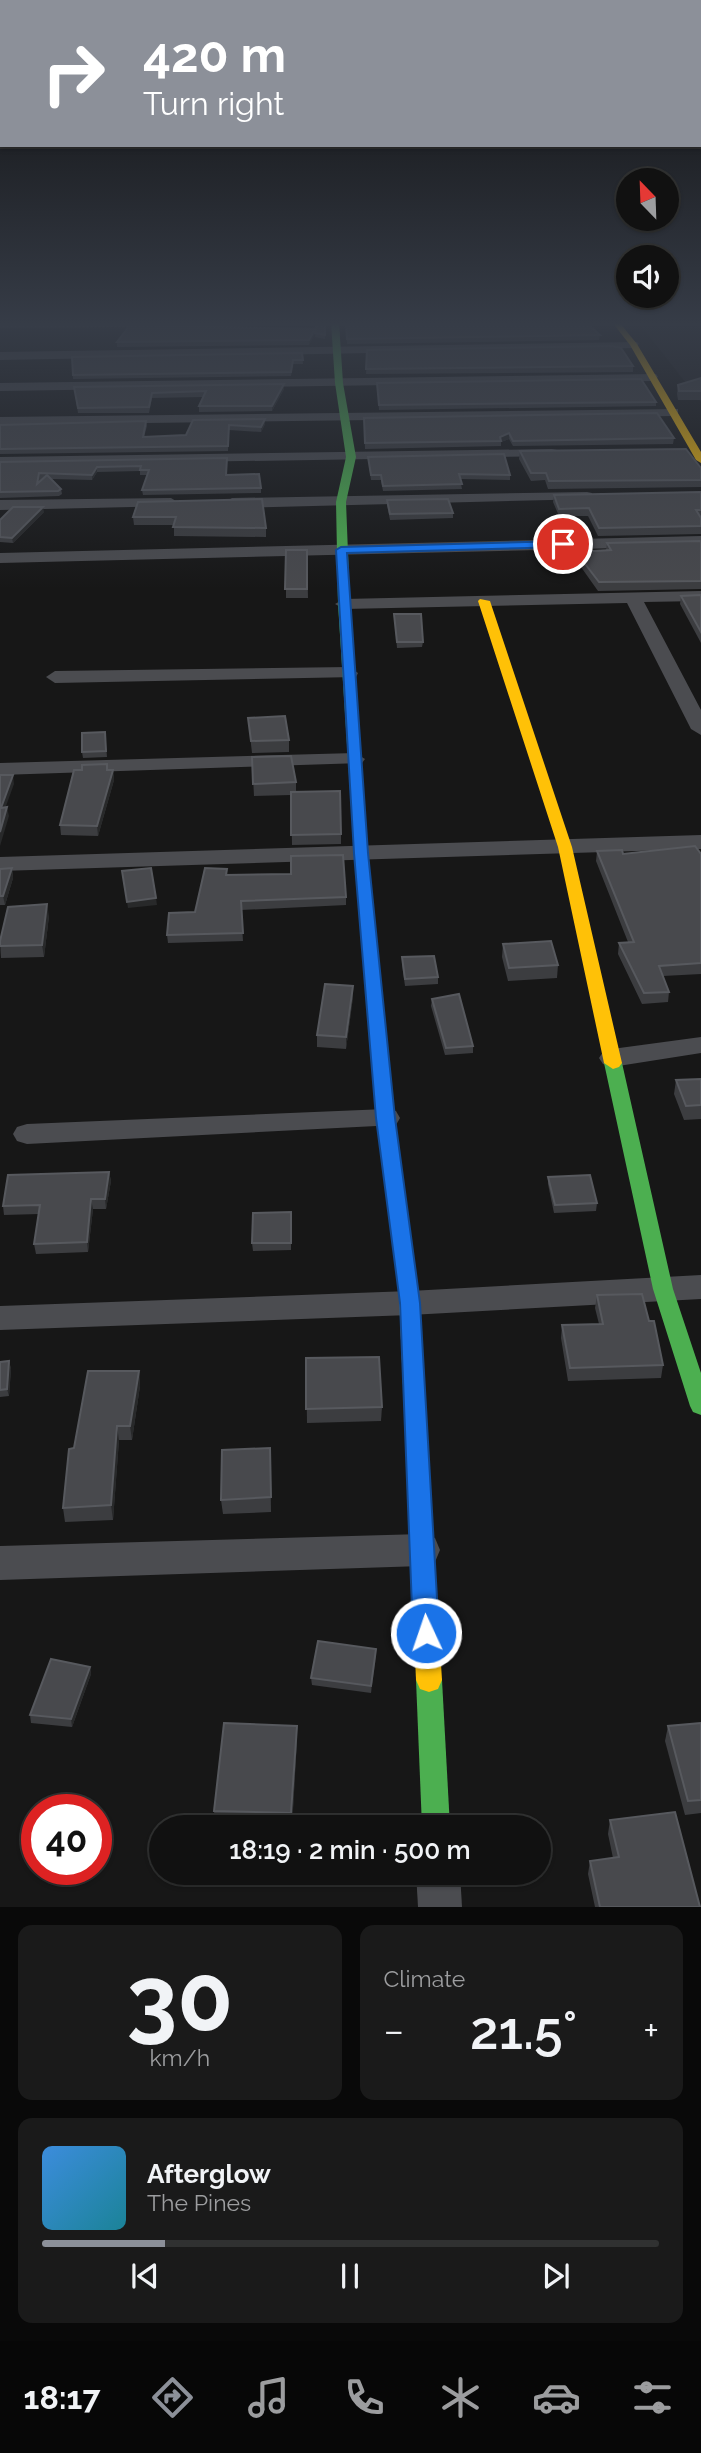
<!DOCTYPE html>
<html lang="en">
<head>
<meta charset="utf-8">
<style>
  body { margin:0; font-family:Raleway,sans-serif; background:#1a1a1a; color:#f1f3f6; height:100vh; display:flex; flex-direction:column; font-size:26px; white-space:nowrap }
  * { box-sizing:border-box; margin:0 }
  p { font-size:23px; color:#9c9d9f }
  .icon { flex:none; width:38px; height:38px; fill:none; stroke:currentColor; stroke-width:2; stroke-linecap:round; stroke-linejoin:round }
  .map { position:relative; height:1907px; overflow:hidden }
  .panel { display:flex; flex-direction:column; gap:18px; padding:18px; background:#090909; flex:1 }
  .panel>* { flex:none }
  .banner { position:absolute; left:0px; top:0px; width:702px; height:147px; box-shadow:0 2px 5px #0004,0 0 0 2px #303131; background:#8c9099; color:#fff; overflow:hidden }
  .needle { width:46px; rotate:337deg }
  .controls { position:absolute; left:616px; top:168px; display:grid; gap:14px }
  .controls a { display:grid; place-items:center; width:63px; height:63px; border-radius:50%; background:#111; box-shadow:0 2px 5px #0004,0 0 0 2px #303131; font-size:35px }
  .speed { position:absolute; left:21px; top:1794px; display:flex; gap:14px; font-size:35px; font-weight:700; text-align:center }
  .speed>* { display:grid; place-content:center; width:91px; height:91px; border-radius:50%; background:#111; box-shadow:0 2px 5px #0004,0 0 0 2px #303131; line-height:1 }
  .speed .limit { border:10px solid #d22; background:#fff; color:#111 }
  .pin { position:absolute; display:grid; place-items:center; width:60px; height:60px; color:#fff; margin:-30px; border:4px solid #fff; border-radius:50%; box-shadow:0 2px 7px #0007 }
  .me { position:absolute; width:77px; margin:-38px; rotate:357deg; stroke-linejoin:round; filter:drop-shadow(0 0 5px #0008) }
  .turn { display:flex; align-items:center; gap:24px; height:147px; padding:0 28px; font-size:32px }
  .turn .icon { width:91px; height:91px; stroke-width:2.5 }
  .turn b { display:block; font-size:49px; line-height:60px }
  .big { font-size:52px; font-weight:600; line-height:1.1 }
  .panel .tile { flex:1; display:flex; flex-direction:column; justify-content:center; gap:10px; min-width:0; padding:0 24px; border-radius:14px; background:#1a1a1a }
  .panel .dial { align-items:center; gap:0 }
  .dial b { font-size:91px; line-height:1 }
  .song { display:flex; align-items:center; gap:21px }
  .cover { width:84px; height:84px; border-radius:10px; background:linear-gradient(135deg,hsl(210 70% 55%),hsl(190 70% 35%)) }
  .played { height:7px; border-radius:4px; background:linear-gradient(90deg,#8c9099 20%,#303131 20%) }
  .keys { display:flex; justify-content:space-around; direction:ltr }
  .heat { display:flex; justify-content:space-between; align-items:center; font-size:38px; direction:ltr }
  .panel .tiles { flex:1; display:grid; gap:18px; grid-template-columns:1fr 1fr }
  .tile:last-child { grid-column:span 2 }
  .trip { position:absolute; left:149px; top:1815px; width:402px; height:70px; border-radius:35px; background:#111; box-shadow:0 2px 5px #0004,0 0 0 2px #303131; font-weight:600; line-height:70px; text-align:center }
  .menu { display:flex; height:112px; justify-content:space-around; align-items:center; background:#070707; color:#9c9d9f }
  .menu .icon { width:49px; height:49px }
  .menu .active { color:#8c9099 }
  .menu b { font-size:32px; color:#f1f3f6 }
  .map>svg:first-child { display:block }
  .built { fill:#212124 }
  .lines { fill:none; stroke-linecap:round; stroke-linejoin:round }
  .street { fill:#4b4c50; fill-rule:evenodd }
  .fast { fill:#4caf50; fill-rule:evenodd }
  .slow { fill:#ffc107; fill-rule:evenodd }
  .wall { fill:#3c3d40 }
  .shaded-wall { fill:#28292a }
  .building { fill:#48494d; stroke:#57595e; stroke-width:2 }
  .route { fill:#1a73e8; stroke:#114b97; stroke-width:2 }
</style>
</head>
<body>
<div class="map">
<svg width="701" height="1907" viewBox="0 0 701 1907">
  <rect width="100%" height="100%" fill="#171717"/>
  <polygon class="built" points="638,322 701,322 701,402"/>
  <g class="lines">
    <g class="street">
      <polygon points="0,322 338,322 333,325 0,328"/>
      <polygon points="637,342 639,344 633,348 0,360 0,352"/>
      <polygon points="656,374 658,377 652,381 0,391 0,383"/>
      <polygon points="678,409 678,415 673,416 0,425 0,417"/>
      <polygon points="552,449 557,450 557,456 0,465 0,457"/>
      <polygon points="587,492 592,493 592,499 232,508 224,503 232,498"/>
      <polygon points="171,498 179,503 176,506 0,510 0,500"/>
      <polygon points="701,536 701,546 0,563 0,553"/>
      <polygon points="701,591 701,601 644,602 701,710 701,735 691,729 627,603 344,609 335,604 344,599"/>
      <polygon points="349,667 358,673 356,677 55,683 46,677 55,671"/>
      <polygon points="355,753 365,759 362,763 0,775 0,763"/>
      <polygon points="701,835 701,849 0,871 0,857"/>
      <polygon points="701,1037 701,1053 612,1067 603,1064 599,1058 603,1052 612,1049"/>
      <polygon points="386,1109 396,1111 400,1118 396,1125 27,1144 17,1141 13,1134 17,1127 27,1124"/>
      <polygon points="701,1275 701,1299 410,1315 0,1330 0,1306 410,1291"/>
      <polygon points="422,1534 435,1538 440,1550 435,1562 422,1566 0,1580 0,1546"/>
      <polygon points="416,1872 460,1872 462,1907 418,1907"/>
    </g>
    <g class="fast">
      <polygon points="331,322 339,322 343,383 356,457 346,502 350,604 368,853 395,1118 419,1295 416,1300 409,1303 402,1300 399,1295 377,1118 354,853 338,604 336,502 346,457 335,383"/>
      <polygon points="613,1057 622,1063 673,1289 701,1373 701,1415 693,1412 690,1406 653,1289 604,1063"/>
      <polygon points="429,1668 438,1671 442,1680 450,1827 422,1827 416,1680 420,1671"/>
    </g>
    <g class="slow">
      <polygon points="612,322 619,322 637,344 701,452 701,463 696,460 630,345"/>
      <polygon points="480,599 490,601 572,847 622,1063 619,1067 613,1069 604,1063 558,847 478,601"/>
      <polygon points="409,1287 416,1290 419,1295 442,1680 438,1689 429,1692 420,1689 416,1680 399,1295 402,1290"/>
    </g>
  </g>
  <g class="wall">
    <polygon points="346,322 600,335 599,340 347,344"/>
    <polygon points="316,324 325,324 325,339 315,337"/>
    <polygon points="315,329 315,333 309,345 117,347 117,342"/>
    <polygon points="367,350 633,366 633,372 366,374"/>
    <polygon points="302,353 303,364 293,364 291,376 73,379 72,357"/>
    <polygon points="701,378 701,400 678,400 677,394 678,385"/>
    <polygon points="377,383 656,402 656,406 379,410"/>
    <polygon points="284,384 284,389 272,411 199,412 199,406 203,397 152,398 149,413 78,413 74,387"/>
    <polygon points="364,418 674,438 673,444 513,446 509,439 501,442 501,446 365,449"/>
    <polygon points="265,419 265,424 261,432 229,430 228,451 0,454 0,425 146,421 147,426 144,437 186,435 193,420"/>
    <polygon points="520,451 701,468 701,487 548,489 545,480 531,481 519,459"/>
    <polygon points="368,457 510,475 510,480 460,479 462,489 383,491 381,480 371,480"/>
    <polygon points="227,458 227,475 261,488 261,493 143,495 142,490 147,475 140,475 140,471 97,472 92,480 52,479 61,489 62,494 59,496 0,498 0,462"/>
    <polygon points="701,492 701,534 598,536 588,516 559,516 553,502 554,495"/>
    <polygon points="387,500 453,513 453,518 390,520 387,505"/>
    <polygon points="138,502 266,528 266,537 174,536 174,525 134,525 133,517"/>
    <polygon points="44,512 13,543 0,542 0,520"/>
    <polygon points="701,541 701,589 598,591 576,560 576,552 606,550 607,543"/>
    <polygon points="286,550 307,550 308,598 286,598"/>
    <polygon points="701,595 701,643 680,604 681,596"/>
    <polygon points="394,614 423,642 422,647 397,648"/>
    <polygon points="248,718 289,740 289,752 252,753"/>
    <polygon points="105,732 107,757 83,758 82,752"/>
    <polygon points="252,757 296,782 296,792 341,834 341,844 292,845 291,795 254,796"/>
    <polygon points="107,770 113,770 114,780 98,836 61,835 60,825"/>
    <polygon points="597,851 623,854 701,854 701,974 663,976 669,992 668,1002 642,1004 618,954 619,943 628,942 596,861"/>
    <polygon points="12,868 13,878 5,905 0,905 0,869"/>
    <polygon points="228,875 346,897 346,905 241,910 243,941 168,943 167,935 195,912"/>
    <polygon points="49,916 44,957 1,958 0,941"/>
    <polygon points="503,944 558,965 557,978 508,981 502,957"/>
    <polygon points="402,957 438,977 438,984 405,986 402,964"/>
    <polygon points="353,986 353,997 346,1049 317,1047 317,1035"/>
    <polygon points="432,999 473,1046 473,1053 445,1055 431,1006"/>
    <polygon points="701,1079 701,1119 684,1120 674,1094 676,1080"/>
    <polygon points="109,1172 111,1181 106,1209 93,1209 88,1252 36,1254 34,1244 39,1214 4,1215 3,1206"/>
    <polygon points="548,1177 597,1203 596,1211 554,1213 548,1184"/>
    <polygon points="291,1212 291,1250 253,1251 252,1243"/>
    <polygon points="597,1295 649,1321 663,1365 661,1378 568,1381 561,1338 562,1325 599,1324 595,1308"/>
    <polygon points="306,1358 382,1407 381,1421 307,1423"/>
    <polygon points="9,1361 11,1369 9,1396 0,1397 0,1362"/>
    <polygon points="139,1371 140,1386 132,1440 119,1440 113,1520 65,1522 63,1508 74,1448"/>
    <polygon points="270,1448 271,1512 223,1514 221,1500"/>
    <polygon points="376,1649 371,1693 312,1685 311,1678"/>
    <polygon points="90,1667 91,1674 72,1727 31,1723 30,1715"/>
    <polygon points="701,1723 701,1813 685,1815 665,1741 668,1726"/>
    <polygon points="297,1740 292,1827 215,1825 214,1811"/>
    <polygon points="610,1820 700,1907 595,1907 588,1874 590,1861 613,1858 608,1834"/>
  </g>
  <g class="shaded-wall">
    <polygon points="315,329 315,333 309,345 309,340"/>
    <polygon points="284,384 284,389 272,411 272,406"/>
    <polygon points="265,419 265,424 261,432 261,427"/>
    <polygon points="509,433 509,439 501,442 500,437"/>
    <polygon points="97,467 97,472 92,480 92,475"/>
    <polygon points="43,507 44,512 13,543 12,538"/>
    <polygon points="113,770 114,780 98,836 97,826"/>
    <polygon points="13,775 14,784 2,817 1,808"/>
    <polygon points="7,807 9,816 0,846 0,832"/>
    <polygon points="12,868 13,878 5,905 3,896"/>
    <polygon points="156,898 157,905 128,908 127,902"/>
    <polygon points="47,904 49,916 44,957 42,945"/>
    <polygon points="353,986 353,997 346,1049 346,1037"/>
    <polygon points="109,1172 111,1181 106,1209 105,1199"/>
    <polygon points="91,1199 93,1209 88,1252 87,1242"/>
    <polygon points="9,1361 11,1369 9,1396 7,1389"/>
    <polygon points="139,1371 140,1386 132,1440 130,1426"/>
    <polygon points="117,1426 119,1440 113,1520 111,1505"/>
    <polygon points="376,1649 376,1656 371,1693 371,1686"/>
    <polygon points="90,1667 91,1674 72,1727 71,1719"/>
    <polygon points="297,1726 297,1740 292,1827 291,1813"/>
  </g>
  <g class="building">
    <polygon points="346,322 586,322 600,335 347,339"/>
    <polygon points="316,324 325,324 325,335 315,333"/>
    <polygon points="130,325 315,329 309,340 117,342"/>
    <polygon points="612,346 621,348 633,366 366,369 367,350"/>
    <polygon points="302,353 303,360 293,360 291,372 73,375 72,357"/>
    <polygon points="701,378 701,391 679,391 678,385"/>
    <polygon points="641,379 656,402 379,405 377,383"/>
    <polygon points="284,384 272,406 199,406 206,391 152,393 149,407 78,408 74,387"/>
    <polygon points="657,413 674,438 513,441 509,433 500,437 501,441 365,443 364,418"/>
    <polygon points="265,419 261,427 229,425 228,446 0,449 0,425 146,421 143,437 186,435 193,420"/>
    <polygon points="686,449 701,468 701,480 549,481 546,473 531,473 520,451"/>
    <polygon points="504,454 510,475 459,474 462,484 383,486 381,475 371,475 368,457"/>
    <polygon points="227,458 226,475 259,474 261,488 142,490 149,470 140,470 141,466 97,467 92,475 39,473 37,484 47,475 61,489 58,491 0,492 0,462"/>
    <polygon points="701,492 701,510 696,510 701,518 701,526 599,528 589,508 559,509 554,495"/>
    <polygon points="262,499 266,528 173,527 176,517 133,517 138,502"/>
    <polygon points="448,499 453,513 390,514 387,500"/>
    <polygon points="13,507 43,507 12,538 0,537 0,520"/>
    <polygon points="701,541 701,581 599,582 576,552 611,550 607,543"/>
    <polygon points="286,550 307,550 307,589 285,589"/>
    <polygon points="701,595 701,632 681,596"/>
    <polygon points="394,614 421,614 423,642 397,642"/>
    <polygon points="285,716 289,740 251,741 248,718"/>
    <polygon points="105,732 106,751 82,752 82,733"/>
    <polygon points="291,756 296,782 253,784 252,757"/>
    <polygon points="107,764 107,770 113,770 97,826 60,825 74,770 82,770 82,765"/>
    <polygon points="0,775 13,775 1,808 7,807 0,832"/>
    <polygon points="340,791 341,834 291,835 291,792"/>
    <polygon points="695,846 701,854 701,963 659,966 669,992 644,993 619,943 634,942 597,851 622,850 623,854"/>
    <polygon points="343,855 346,897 241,901 243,933 167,935 169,913 195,912 205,868 227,869 226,875 291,874 291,856"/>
    <polygon points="12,868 3,896 0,896 0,869"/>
    <polygon points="151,868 156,898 127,902 122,871"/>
    <polygon points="47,904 42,945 0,946 0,941 8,907"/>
    <polygon points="551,941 558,965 509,968 503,944"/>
    <polygon points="434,956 438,977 405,979 402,957"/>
    <polygon points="325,984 353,986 346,1037 317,1035"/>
    <polygon points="459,994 473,1046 446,1048 432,999"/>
    <polygon points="701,1079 701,1105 686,1106 676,1080"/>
    <polygon points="109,1172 105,1199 91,1199 87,1242 34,1244 40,1205 3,1206 8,1175"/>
    <polygon points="590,1175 597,1203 555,1205 548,1177"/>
    <polygon points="291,1212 291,1243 252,1243 253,1213"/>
    <polygon points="642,1294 649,1321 654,1321 663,1365 570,1368 562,1325 603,1324 597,1295"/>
    <polygon points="379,1357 382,1407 306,1409 306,1358"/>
    <polygon points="9,1361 7,1389 0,1390 0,1362"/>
    <polygon points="88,1371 139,1371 130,1426 117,1426 111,1505 63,1508 69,1449 74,1448"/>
    <polygon points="270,1448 271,1497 221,1500 222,1450"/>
    <polygon points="318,1641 376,1649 371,1686 311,1678"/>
    <polygon points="51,1659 90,1667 71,1719 30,1715"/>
    <polygon points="224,1723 297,1726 291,1813 214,1811"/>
    <polygon points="701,1723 701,1800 688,1801 668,1726"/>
    <polygon points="675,1812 700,1907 600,1907 590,1861 619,1857 610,1820"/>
  </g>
  <linearGradient id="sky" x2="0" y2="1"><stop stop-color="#0d0d0d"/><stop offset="0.55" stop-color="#363c47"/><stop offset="1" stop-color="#363c47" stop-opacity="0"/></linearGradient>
  <rect width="701" height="589" fill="url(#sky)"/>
  <polygon class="route" points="563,541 566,542 566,547 347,553 368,853 395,1118 420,1303 439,1633 435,1641 426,1645 417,1641 413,1633 400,1303 376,1118 354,853 336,550 341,547"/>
</svg>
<div class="controls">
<a><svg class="needle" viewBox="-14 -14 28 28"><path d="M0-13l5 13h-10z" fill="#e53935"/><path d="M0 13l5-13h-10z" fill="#9c9d9f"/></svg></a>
<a><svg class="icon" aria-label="sound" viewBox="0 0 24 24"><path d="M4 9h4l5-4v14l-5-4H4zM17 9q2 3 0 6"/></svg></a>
</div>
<div class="speed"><div class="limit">40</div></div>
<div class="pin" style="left:563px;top:544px;background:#d93025"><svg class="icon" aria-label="arrive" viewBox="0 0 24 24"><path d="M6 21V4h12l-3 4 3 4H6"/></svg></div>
<svg class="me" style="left:426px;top:1633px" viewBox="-20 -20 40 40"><circle r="17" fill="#1a73e8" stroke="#fff" stroke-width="3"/><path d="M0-11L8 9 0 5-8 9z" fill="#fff"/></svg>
<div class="trip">18:19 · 2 min · 500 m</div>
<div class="banner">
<div class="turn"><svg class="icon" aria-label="right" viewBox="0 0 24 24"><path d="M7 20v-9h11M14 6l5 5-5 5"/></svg><div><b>420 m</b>Turn right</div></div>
</div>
</div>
<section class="panel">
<div class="tiles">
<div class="tile dial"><b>30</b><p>km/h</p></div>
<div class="tile"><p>Climate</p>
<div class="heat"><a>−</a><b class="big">21.5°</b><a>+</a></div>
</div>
<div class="tile">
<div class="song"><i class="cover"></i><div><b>Afterglow</b><p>The Pines</p></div></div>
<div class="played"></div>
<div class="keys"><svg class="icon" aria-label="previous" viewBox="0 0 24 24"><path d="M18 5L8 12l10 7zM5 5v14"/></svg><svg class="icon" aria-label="pause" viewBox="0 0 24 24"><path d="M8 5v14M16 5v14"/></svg><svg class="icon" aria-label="next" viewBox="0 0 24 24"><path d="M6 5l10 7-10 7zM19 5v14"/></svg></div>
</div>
</div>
</section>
<nav class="menu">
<b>18:17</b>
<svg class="icon active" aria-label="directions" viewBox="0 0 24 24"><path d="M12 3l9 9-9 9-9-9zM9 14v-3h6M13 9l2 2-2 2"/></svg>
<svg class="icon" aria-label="music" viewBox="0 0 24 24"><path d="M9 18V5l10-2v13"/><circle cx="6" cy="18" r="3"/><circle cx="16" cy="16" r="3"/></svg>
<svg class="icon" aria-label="phone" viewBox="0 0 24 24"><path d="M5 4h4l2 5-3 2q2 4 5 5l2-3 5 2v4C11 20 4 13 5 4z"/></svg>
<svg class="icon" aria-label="climate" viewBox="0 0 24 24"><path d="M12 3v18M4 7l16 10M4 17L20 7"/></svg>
<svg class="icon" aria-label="car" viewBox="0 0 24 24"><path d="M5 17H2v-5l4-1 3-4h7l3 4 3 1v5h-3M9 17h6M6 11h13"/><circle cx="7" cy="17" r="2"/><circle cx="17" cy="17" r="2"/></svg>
<svg class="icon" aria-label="filters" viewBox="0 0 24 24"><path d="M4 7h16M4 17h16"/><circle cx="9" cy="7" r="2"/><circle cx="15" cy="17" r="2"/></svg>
</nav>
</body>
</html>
